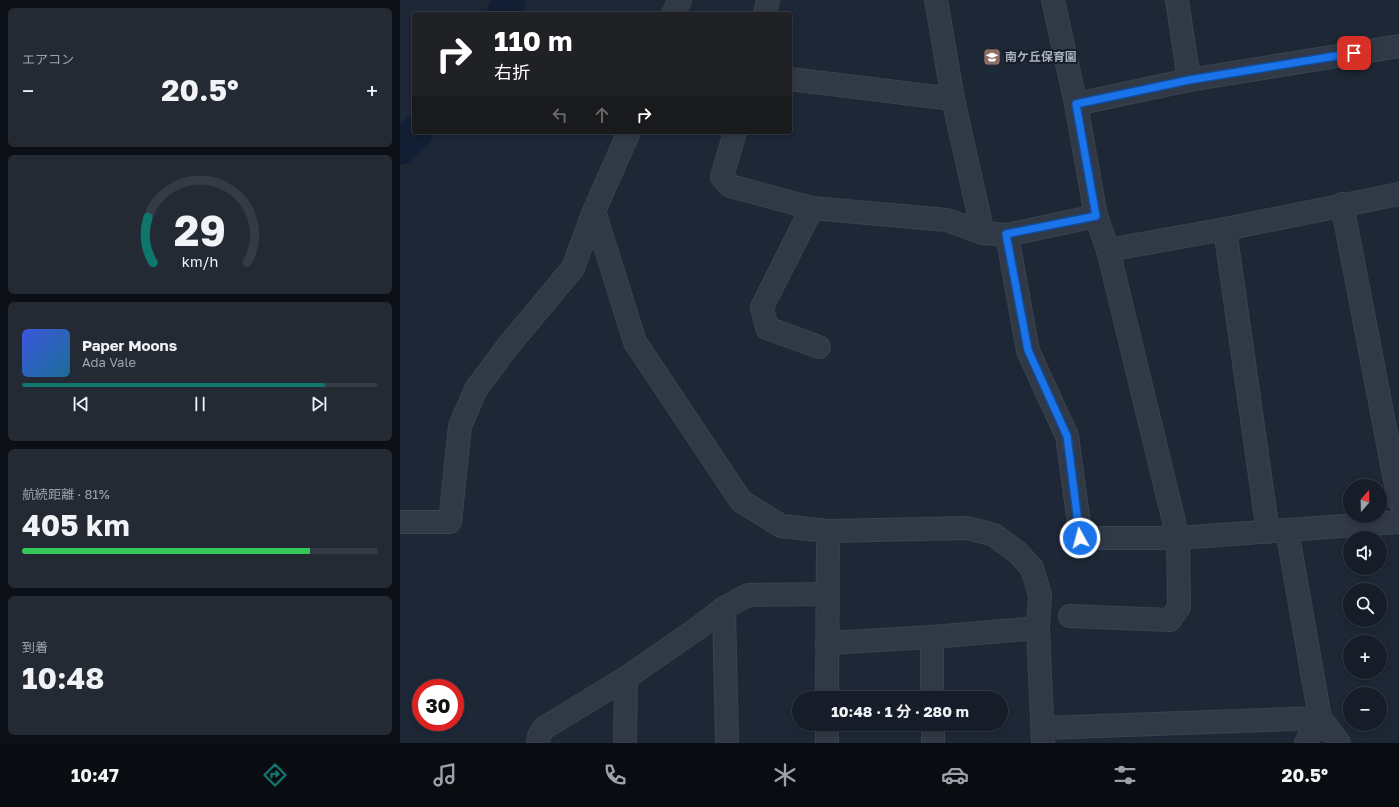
<!DOCTYPE html>
<html lang="ja">
<head>
<meta charset="utf-8">
<style>
  body { margin:0; font-family:"Golos Text","Noto Sans JP",sans-serif; background:#232a34; color:#f1f3f6; height:100vh; display:flex; flex-direction:column; font-size:15px; white-space:nowrap }
  * { box-sizing:border-box; margin:0 }
  p { font-size:13px; color:#9ea2a8 }
  .icon { flex:none; width:22px; height:22px; fill:none; stroke:currentColor; stroke-width:2; stroke-linecap:round; stroke-linejoin:round }
  .map { position:relative; flex:1; overflow:hidden }
  .panel { display:flex; flex-direction:column; gap:8px; padding:8px; background:#0c1016; width:400px }
  .panel>* { flex:none }
  .hud { position:absolute; left:12px; top:12px; width:380px; height:122px; border-radius:4px; box-shadow:0 2px 6px #0003,0 0 0 1px #353b45; background:#202124; color:#fff; overflow:hidden }
  .needle { width:26px; rotate:20deg }
  .controls { position:absolute; left:943px; top:479px; display:grid; gap:8px }
  .controls a { display:grid; place-items:center; width:44px; height:44px; border-radius:50%; background:#161d28; box-shadow:0 2px 6px #0003,0 0 0 1px #353b45; font-size:20px }
  .speed { position:absolute; left:12px; top:679px; display:flex; gap:8px; font-size:20px; font-weight:700; text-align:center }
  .speed>* { display:grid; place-content:center; width:52px; height:52px; border-radius:50%; background:#161d28; box-shadow:0 2px 6px #0003,0 0 0 1px #353b45; line-height:1 }
  .speed .limit { border:6px solid #d22; background:#fff; color:#111 }
  .pin { position:absolute; display:grid; place-items:center; width:34px; height:34px; color:#fff; margin:-17px; border-radius:8px; box-shadow:0 2px 6px #0006 }
  .me { position:absolute; width:44px; margin:-22px; rotate:353deg; stroke-linejoin:round; filter:drop-shadow(0 0 3px #0008) }
  .turn { display:flex; align-items:center; gap:14px; height:84px; padding:0 16px; font-size:18px }
  .turn .icon { width:52px; height:52px; stroke-width:2.5 }
  .turn b { display:block; font-size:28px; line-height:34px }
  .lanes { display:flex; align-items:center; height:38px; padding:0 16px; background:#0003; justify-content:center; gap:20px; direction:ltr }
  .lanes .off { opacity:.35 }
  .big { font-size:30px; font-weight:700; line-height:1.1 }
  .panel .tile { flex:1; display:flex; flex-direction:column; justify-content:center; gap:6px; min-width:0; padding:0 14px; border-radius:6px; background:#232a34 }
  .panel .dial { align-items:center; gap:0 }
  .dial svg { height:104px; overflow:visible; fill:none; stroke:#353b45; stroke-width:7; stroke-linecap:round; text-anchor:middle }
  .dial text { fill:#f1f3f6; stroke:none }
  .song { display:flex; align-items:center; gap:12px }
  .cover { width:48px; height:48px; border-radius:6px; background:linear-gradient(135deg,hsl(230 70% 55%),hsl(200 70% 35%)) }
  .played { height:4px; border-radius:2px; background:linear-gradient(90deg,#0f766e 85%,#353b45 85%) }
  .keys { display:flex; justify-content:space-around; direction:ltr }
  .heat { display:flex; justify-content:space-between; align-items:center; font-size:22px; direction:ltr }
  .charge { height:6px; border-radius:3px; background:linear-gradient(90deg,#34c759 81%,#353b45 0) }
  .trip { position:absolute; left:392px; top:691px; width:216px; height:40px; border-radius:20px; background:#161d28; box-shadow:0 2px 6px #0003,0 0 0 1px #353b45; font-weight:700; line-height:40px; text-align:center }
  .menu { display:flex; height:64px; justify-content:space-around; align-items:center; background:#090c10; color:#9ea2a8 }
  .menu .icon { width:28px; height:28px }
  .menu .active { color:#0f766e }
  .menu b { font-size:18px; color:#f1f3f6 }
  main { display:flex; flex:1; min-height:0 }
  .map>svg:first-child { display:block }
  .lines { fill:none; stroke-linecap:round; stroke-linejoin:round }
  .river { stroke:#111e33; stroke-width:34 }
  .minor-casing { stroke:#3a4250; stroke-width:24 }
  .tertiary-casing { stroke:#3a4250; stroke-width:24 }
  .minor { stroke:#313946; stroke-width:22 }
  .tertiary { stroke:#313946; stroke-width:22 }
  .route-casing { stroke:#114b97; stroke-width:10 }
  .route { stroke:#1a73e8; stroke-width:7 }
  .labels { text-anchor:middle; stroke-width:4; stroke-linejoin:round; paint-order:stroke }
  .poi-label { font-size:12px; font-weight:bold; fill:#aab3c4; stroke:#171e2a; text-anchor:start }
</style>
</head>
<body>
<main>
<section class="panel">
<div class="tile"><p>エアコン</p>
<div class="heat"><a>−</a><b class="big">20.5°</b><a>+</a></div>
</div>
<div class="tile dial"><svg viewBox="0 0 100 80">
<path d="M14 69A42 42 0 1 1 86 69"/>
<path d="M14 69A42 42 0 0 1 10 34" stroke="#0f766e"/>
<text x="50" y="56" font-size="32" font-weight="700">29</text>
<text x="50" y="72" font-size="11">km/h</text>
</svg></div>
<div class="tile">
<div class="song"><i class="cover"></i><div><b>Paper Moons</b><p>Ada Vale</p></div></div>
<div class="played"></div>
<div class="keys"><svg class="icon" aria-label="previous" viewBox="0 0 24 24"><path d="M18 5L8 12l10 7zM5 5v14"/></svg><svg class="icon" aria-label="pause" viewBox="0 0 24 24"><path d="M8 5v14M16 5v14"/></svg><svg class="icon" aria-label="next" viewBox="0 0 24 24"><path d="M6 5l10 7-10 7zM19 5v14"/></svg></div>
</div>
<div class="tile"><p>航続距離 · 81%</p><b class="big">405 km</b><div class="charge"></div></div>
<div class="tile"><p>到着</p><b class="big">10:48</b></div>
</section>
<div class="map">
<svg width="999" height="743" viewBox="0 0 999 743">
  <rect width="100%" height="100%" fill="#1d2736"/>
  <g class="lines">
    <g class="river">
      <polyline points="104,14 109,0"/>
      <polyline points="0,148 17,132"/>
    </g>
    <defs>
      <g id="minor">
        <polyline points="536,0 553,99 583,233"/>
        <polyline points="653,0 676,104 696,216 708,250 778,538 779,607 770,620 670,616"/>
        <polyline points="273,14 280,0"/>
        <polyline points="365,14 368,0"/>
        <polyline points="390,79 553,99"/>
        <polyline points="676,104 789,80"/>
        <polyline points="335,132 322,177 330,186 412,208 547,220 583,233 607,235 628,351 667,436 681,538 778,538 999,522"/>
        <polyline points="942,204 999,501"/>
        <polyline points="412,208 362,307 367,328 419,347"/>
        <polyline points="825,229 868,532"/>
        <polyline points="607,235 696,216"/>
        <polyline points="708,250 825,229 999,194"/>
        <polyline points="0,522 50,522 60,426 76,389 108,346 173,268 194,211 229,132"/>
        <polyline points="887,530 920,718 939,743"/>
        <polyline points="324,608 327,743"/>
        <polyline points="532,637 532,698"/>
        <polyline points="427,643 532,637 638,628"/>
        <polyline points="427,698 428,531"/>
        <polyline points="533,724 533,743"/>
        <polyline points="644,728 920,718"/>
        <polyline points="138,743 139,736 144,728 226,678 298,628 324,608 348,595 427,594"/>
        <polyline points="225,743 226,678"/>
        <polyline points="427,743 427,724"/>
        <polyline points="906,743 920,718"/>
      </g>
      <g id="tertiary">
        <polyline points="777,0 789,80 999,46"/>
        <polyline points="194,211 235,342 341,501 381,526 428,531 568,528 594,535 617,552 632,568 640,595 638,628 643,743"/>
      </g>
    </defs>
    <use href="#minor" class="minor-casing"/>
    <use href="#tertiary" class="tertiary-casing"/>
    <use href="#minor" class="minor"/>
    <use href="#tertiary" class="tertiary"/>
  </g>
  <g class="lines">
    <defs>
      <polyline id="route" points="680,538 667,436 628,350 606,234 696,216 676,104 789,80 954,53"/>
    </defs>
    <use href="#route" class="route-casing"/>
    <use href="#route" class="route"/>
  </g>
  <defs>
    <symbol id="school-square" viewBox="-11 -11 22 22"><rect x="-9" y="-9" width="18" height="18" rx="4" fill="#8d6e63" stroke="#171e2a"/><path d="M0-5L7-2L0 1L-7-2ZM-4 1L0 2.5L4 1V4Q0 6-4 4Z" fill="#fff"/></symbol>
  </defs>
  <g fill-rule="evenodd">
    <use href="#school-square" x="582" y="47" width="20" height="20"/>
  </g>
  <g class="labels">
    <g class="poi-label">
      <text x="605" y="61">南ケ丘保育園</text>
    </g>
  </g>
</svg>
<div class="controls">
<a><svg class="needle" viewBox="-14 -14 28 28"><path d="M0-13l5 13h-10z" fill="#e53935"/><path d="M0 13l5-13h-10z" fill="#9ea2a8"/></svg></a>
<a><svg class="icon" aria-label="sound" viewBox="0 0 24 24"><path d="M4 9h4l5-4v14l-5-4H4zM17 9q2 3 0 6"/></svg></a>
<a><svg class="icon" aria-label="search" viewBox="0 0 24 24"><circle cx="10" cy="10" r="6"/><path d="M15 15l6 6"/></svg></a>
<a>+</a>
<a>−</a>
</div>
<div class="speed"><div class="limit">30</div></div>
<div class="pin" style="left:954px;top:53px;background:#d93025"><svg class="icon" aria-label="arrive" viewBox="0 0 24 24"><path d="M6 21V4h12l-3 4 3 4H6"/></svg></div>
<svg class="me" style="left:680px;top:538px" viewBox="-20 -20 40 40"><circle r="17" fill="#1a73e8" stroke="#fff" stroke-width="3"/><path d="M0-11L8 9 0 5-8 9z" fill="#fff"/></svg>
<div class="trip">10:48 · 1 分 · 280 m</div>
<div class="hud">
<div class="turn"><svg class="icon" aria-label="right" viewBox="0 0 24 24"><path d="M7 20v-9h11M14 6l5 5-5 5"/></svg><div><b>110 m</b>右折</div></div>
<div class="lanes"><svg class="icon off" aria-label="left" viewBox="0 0 24 24"><path d="M17 20v-9H6M10 6l-5 5 5 5"/></svg><svg class="icon off" aria-label="ahead" viewBox="0 0 24 24"><path d="M12 20V5M6 11l6-6 6 6"/></svg><svg class="icon" aria-label="right" viewBox="0 0 24 24"><path d="M7 20v-9h11M14 6l5 5-5 5"/></svg></div>
</div>
</div>
</main>
<nav class="menu">
<b>10:47</b>
<svg class="icon active" aria-label="directions" viewBox="0 0 24 24"><path d="M12 3l9 9-9 9-9-9zM9 14v-3h6M13 9l2 2-2 2"/></svg>
<svg class="icon" aria-label="music" viewBox="0 0 24 24"><path d="M9 18V5l10-2v13"/><circle cx="6" cy="18" r="3"/><circle cx="16" cy="16" r="3"/></svg>
<svg class="icon" aria-label="phone" viewBox="0 0 24 24"><path d="M5 4h4l2 5-3 2q2 4 5 5l2-3 5 2v4C11 20 4 13 5 4z"/></svg>
<svg class="icon" aria-label="climate" viewBox="0 0 24 24"><path d="M12 3v18M4 7l16 10M4 17L20 7"/></svg>
<svg class="icon" aria-label="car" viewBox="0 0 24 24"><path d="M5 17H2v-5l4-1 3-4h7l3 4 3 1v5h-3M9 17h6M6 11h13"/><circle cx="7" cy="17" r="2"/><circle cx="17" cy="17" r="2"/></svg>
<svg class="icon" aria-label="filters" viewBox="0 0 24 24"><path d="M4 7h16M4 17h16"/><circle cx="9" cy="7" r="2"/><circle cx="15" cy="17" r="2"/></svg>
<b>20.5°</b>
</nav>
</body>
</html>
